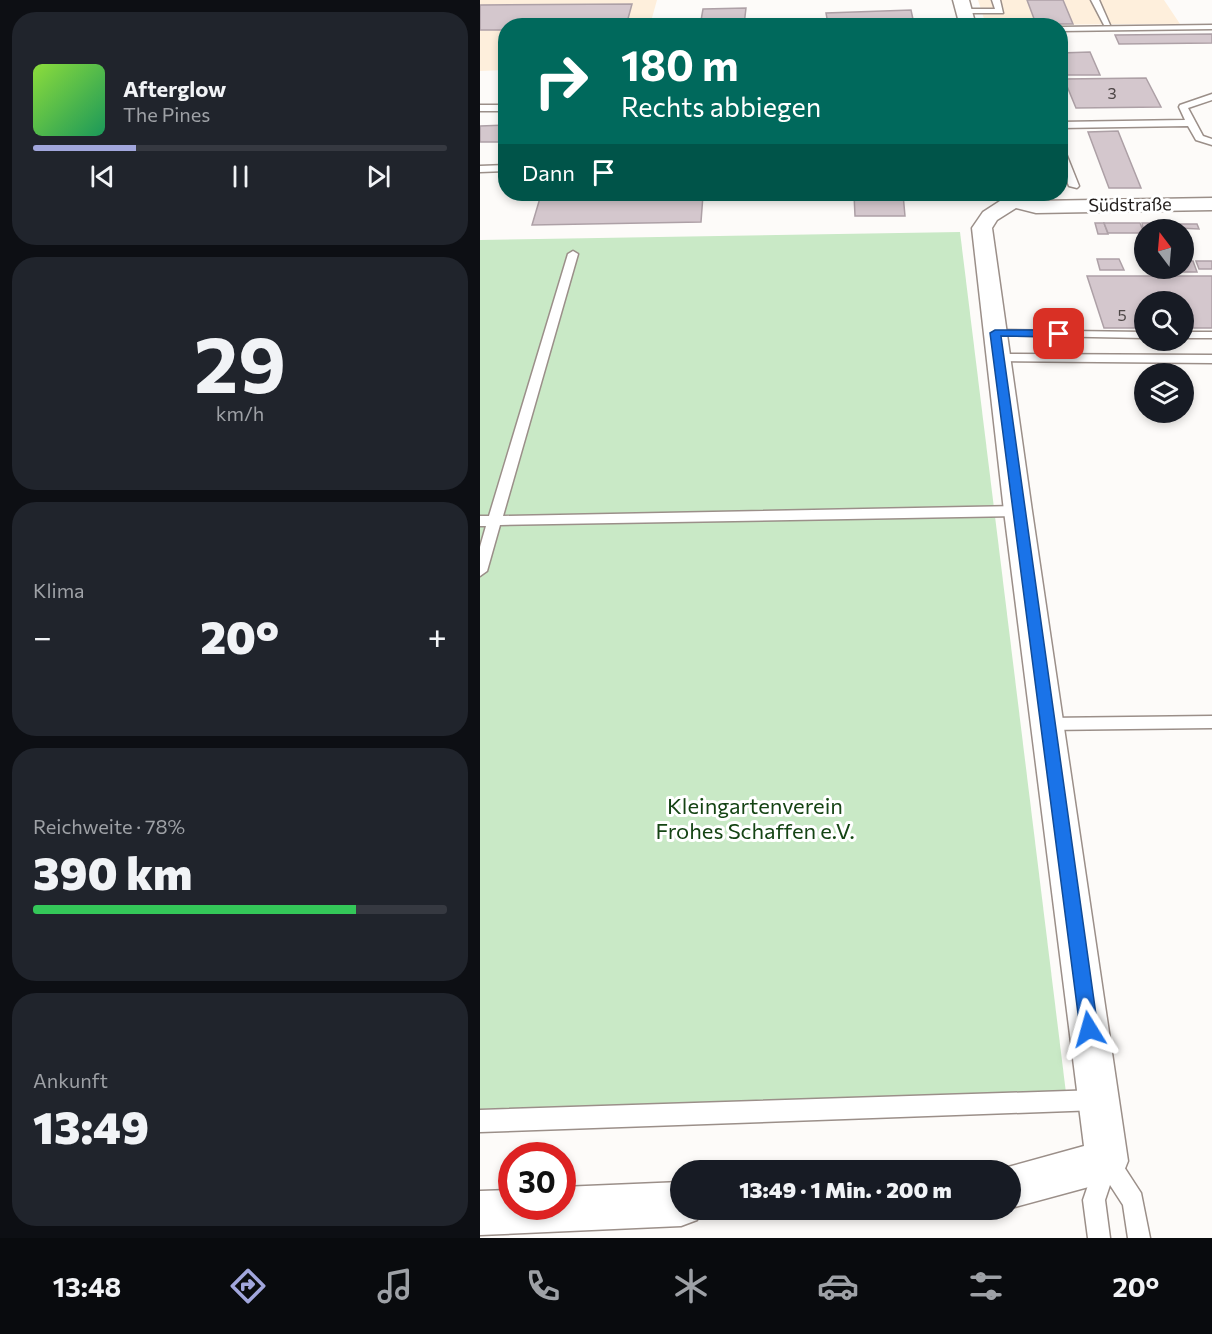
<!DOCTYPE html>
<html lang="de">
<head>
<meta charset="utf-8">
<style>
  body { margin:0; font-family:Commissioner,sans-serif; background:#20242c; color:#f1f3f6; height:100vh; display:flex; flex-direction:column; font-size:22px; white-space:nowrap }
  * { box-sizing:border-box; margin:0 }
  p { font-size:20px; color:#9ea1a6 }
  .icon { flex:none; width:33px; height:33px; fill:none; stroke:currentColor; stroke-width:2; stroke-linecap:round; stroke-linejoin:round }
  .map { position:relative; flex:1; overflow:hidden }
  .sheet { display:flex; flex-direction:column; gap:12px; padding:12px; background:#0d0f14; width:480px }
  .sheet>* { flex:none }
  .banner { position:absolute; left:18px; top:18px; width:570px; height:183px; border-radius:24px; box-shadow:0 3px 9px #0003; background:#00695c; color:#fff; overflow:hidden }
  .needle { width:39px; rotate:344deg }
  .tools { position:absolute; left:654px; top:219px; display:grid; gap:12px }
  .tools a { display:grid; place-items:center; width:60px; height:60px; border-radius:50%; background:#171b24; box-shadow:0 3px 9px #0003; font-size:30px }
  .speed { position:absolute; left:18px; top:1142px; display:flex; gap:12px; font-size:30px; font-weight:700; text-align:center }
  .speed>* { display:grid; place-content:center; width:78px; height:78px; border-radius:50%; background:#171b24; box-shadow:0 3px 9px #0003; line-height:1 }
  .speed .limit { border:9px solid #d22; background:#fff; color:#111 }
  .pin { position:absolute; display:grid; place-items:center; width:51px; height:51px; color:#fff; margin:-26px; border-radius:12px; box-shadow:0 3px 9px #0006 }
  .me { position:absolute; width:66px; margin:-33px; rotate:352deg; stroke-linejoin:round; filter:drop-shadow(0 0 4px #0008) }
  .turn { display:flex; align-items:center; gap:21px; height:126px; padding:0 24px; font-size:27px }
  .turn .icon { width:78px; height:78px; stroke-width:2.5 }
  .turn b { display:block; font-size:42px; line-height:51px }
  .then { display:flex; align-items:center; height:57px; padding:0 24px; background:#0003; gap:12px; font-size:22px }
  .big { font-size:45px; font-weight:800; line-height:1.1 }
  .sheet .tile { flex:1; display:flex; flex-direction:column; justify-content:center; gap:9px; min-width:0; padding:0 21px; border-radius:24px; background:#20242c }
  .sheet .dial { align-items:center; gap:0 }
  .dial b { font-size:78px; line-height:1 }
  .song { display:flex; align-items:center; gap:18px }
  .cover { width:72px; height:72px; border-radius:9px; background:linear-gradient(135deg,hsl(90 70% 55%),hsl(150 70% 35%)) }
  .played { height:6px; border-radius:3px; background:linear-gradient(90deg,#a1a6dc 25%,#363941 25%) }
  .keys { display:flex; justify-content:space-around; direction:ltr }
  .heat { display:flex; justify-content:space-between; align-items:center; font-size:33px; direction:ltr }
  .charge { height:9px; border-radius:4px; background:linear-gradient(90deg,#34c759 78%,#363941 0) }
  .trip { position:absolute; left:190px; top:1160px; width:351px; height:60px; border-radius:30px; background:#171b24; box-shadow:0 3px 9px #0003; font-weight:800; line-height:60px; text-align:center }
  .dock { display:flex; height:96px; justify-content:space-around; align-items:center; background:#090b0e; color:#9ea1a6 }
  .dock .icon { width:42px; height:42px }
  .dock .on { color:#a1a6dc }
  .dock b { font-size:27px; color:#f1f3f6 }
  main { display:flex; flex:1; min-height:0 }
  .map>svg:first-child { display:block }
  .commercial { fill:#feefdc }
  .green { fill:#c9e9c6 }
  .building { fill:#d4c7cd; stroke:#ada0a6; stroke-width:1.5 }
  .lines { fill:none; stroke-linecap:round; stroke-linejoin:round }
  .service-casing { stroke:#9b8f89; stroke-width:3 }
  .minor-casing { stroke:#9b8f89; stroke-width:3 }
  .service { fill:#fff; fill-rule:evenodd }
  .minor { fill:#fff; fill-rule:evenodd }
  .route { fill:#1a73e8; stroke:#114b97; stroke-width:1.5 }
  .labels { text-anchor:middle; stroke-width:6; stroke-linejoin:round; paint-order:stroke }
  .far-number-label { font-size:16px; fill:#4e4747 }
  .far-street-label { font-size:18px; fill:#211c1a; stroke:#fff }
  .park-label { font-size:22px; fill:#154414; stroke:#fff }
</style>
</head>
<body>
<main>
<section class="sheet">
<div class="tile">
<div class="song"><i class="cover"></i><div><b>Afterglow</b><p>The Pines</p></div></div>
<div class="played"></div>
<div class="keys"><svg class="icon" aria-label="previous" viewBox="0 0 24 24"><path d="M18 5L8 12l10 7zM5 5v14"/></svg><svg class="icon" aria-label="pause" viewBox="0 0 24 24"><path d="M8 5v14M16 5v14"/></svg><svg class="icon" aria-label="next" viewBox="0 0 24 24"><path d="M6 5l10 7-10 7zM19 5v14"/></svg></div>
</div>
<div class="tile dial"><b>29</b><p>km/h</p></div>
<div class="tile"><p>Klima</p>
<div class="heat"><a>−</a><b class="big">20°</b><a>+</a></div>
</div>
<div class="tile"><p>Reichweite · 78%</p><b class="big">390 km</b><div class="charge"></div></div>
<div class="tile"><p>Ankunft</p><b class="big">13:49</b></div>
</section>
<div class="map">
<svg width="732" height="1238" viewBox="0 0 732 1238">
  <rect width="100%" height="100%" fill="#fdfbf9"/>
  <g class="commercial">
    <polygon points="0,0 177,0 170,25 26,26 25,70 0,71"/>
    <polygon points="498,0 684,0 700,24 506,25"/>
  </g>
  <polygon class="green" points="480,232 586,1093 0,1109 0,240"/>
  <g class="building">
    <polygon points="547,0 583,0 593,24 556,24"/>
    <polygon points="152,4 146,26 26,26 26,30 0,30 0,5"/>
    <polygon points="266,8 264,25 220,26 223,9"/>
    <polygon points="431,10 434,24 348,24 346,13"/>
    <polygon points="732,34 732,43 639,44 635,35"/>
    <polygon points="610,52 620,75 580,75 580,53"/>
    <polygon points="666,78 681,107 596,108 584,79"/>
    <polygon points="26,125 26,142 0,142 0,126"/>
    <polygon points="638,131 661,188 629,188 608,132"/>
    <polygon points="374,194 423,194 425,216 375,216"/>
    <polygon points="223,195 221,222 52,225 60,198"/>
    <polygon points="615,223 624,223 628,234 618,234"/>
    <polygon points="624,223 660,223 664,233 628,233"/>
    <polygon points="662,223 691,223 693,229 663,228"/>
    <polygon points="695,224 717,224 719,229 697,228"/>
    <polygon points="617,259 639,259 644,270 620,270"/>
    <polygon points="704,261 713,261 717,272 672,272 671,268 704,268"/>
    <polygon points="716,261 732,261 732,269 719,269"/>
    <polygon points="607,276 732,276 732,328 704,328 704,302 664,302 664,328 624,328"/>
  </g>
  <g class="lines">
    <defs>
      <g id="service">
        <polygon points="512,0 520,0 523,13 485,13 481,11 485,9 515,9"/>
        <polygon points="611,0 619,0 630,25 624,25"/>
        <polygon points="732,25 732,29 580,31 580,27"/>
        <polygon points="732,94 732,100 708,108 723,136 732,139 732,145 716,140 708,126 580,128 580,122 705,120 699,107 700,105"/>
        <rect x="0" y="105" width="26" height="6"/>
        <polygon points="580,148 585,151 599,186 597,188 589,186 580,164"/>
        <polygon points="26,165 26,171 0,172 0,166"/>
        <polygon points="93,251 98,254 23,516 538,506 545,511 538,516 20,525 7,571 0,576 0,547 6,526 0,526 0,516 9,516 88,254"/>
        <polygon points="515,330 664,332 664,338 511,335 509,333"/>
        <rect x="704" y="332" width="28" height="6"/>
        <polygon points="518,354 732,355 732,363 514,361 512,358"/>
        <polygon points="732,716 732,728 567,730 561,729 559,724 561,719 567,718"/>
        <polygon points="618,1090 625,1093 628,1100 625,1107 618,1110 0,1132 0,1110"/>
        <polygon points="627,1150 635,1153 661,1193 670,1238 648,1238 643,1205 630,1185 625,1200 630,1238 608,1238 603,1200 619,1153"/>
      </g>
      <g id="minor">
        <polygon points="473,0 489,0 496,26 480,26"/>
        <polygon points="513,194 535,194 556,201 732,198 732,210 556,213 536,208 517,220 512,228 552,511 648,1161 642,1176 627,1182 531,1208 531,1170 517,1170 604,1146 524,511 492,228 503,212 520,201"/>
        <polygon points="201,1182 201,1209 221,1209 217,1220 201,1226 0,1235 0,1191 32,1190 32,1206 82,1206 82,1187"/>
      </g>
    </defs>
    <use href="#service" class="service-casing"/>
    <use href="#minor" class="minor-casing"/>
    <use href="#service" class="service"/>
    <use href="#minor" class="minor"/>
  </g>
  <polygon class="route" points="515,330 579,330 584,334 579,337 521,336 618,1029 615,1036 609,1038 602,1036 600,1029 510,333"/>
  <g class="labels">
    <g class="far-number-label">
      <text x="632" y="99">3</text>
      <text x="642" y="321">5</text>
    </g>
    <g class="far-street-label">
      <text transform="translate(650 205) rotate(-1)" y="6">Südstraße</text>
    </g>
    <g class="park-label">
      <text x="275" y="814">Kleingartenverein<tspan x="275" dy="25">Frohes Schaffen e.V.</tspan></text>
    </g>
  </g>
</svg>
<div class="tools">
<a><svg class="needle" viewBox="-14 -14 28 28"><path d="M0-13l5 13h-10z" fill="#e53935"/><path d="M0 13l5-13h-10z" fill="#9ea1a6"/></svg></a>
<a><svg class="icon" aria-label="search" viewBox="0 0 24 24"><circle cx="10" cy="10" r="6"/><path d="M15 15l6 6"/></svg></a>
<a><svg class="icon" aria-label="layers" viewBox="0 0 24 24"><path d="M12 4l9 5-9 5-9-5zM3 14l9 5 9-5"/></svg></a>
</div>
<div class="speed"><div class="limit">30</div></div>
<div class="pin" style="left:579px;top:334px;background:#d93025"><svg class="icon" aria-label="arrive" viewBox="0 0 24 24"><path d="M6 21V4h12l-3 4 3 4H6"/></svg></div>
<svg class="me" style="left:609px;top:1029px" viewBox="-20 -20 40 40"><path d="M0-17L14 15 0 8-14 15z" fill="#1a73e8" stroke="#fff" stroke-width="4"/></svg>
<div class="trip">13:49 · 1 Min. · 200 m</div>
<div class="banner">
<div class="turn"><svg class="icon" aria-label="right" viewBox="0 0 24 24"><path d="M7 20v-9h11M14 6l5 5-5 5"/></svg><div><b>180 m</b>Rechts abbiegen</div></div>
<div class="then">Dann<svg class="icon" aria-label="arrive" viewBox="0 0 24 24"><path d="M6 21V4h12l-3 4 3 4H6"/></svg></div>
</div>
</div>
</main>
<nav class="dock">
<b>13:48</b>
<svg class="icon on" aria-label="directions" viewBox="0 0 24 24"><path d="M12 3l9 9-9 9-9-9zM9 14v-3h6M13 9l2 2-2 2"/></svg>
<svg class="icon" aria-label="music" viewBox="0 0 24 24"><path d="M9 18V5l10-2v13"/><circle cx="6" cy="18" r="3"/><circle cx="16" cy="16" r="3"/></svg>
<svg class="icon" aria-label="phone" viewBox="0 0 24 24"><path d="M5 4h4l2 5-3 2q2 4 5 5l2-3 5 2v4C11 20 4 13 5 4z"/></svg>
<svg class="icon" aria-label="climate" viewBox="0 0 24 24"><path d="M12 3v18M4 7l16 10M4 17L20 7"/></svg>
<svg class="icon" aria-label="car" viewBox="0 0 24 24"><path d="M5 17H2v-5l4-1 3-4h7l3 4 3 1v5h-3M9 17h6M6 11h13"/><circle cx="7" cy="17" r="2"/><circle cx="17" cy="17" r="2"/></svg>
<svg class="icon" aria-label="filters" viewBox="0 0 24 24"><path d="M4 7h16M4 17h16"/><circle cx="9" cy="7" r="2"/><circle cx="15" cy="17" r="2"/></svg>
<b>20°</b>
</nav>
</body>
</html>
